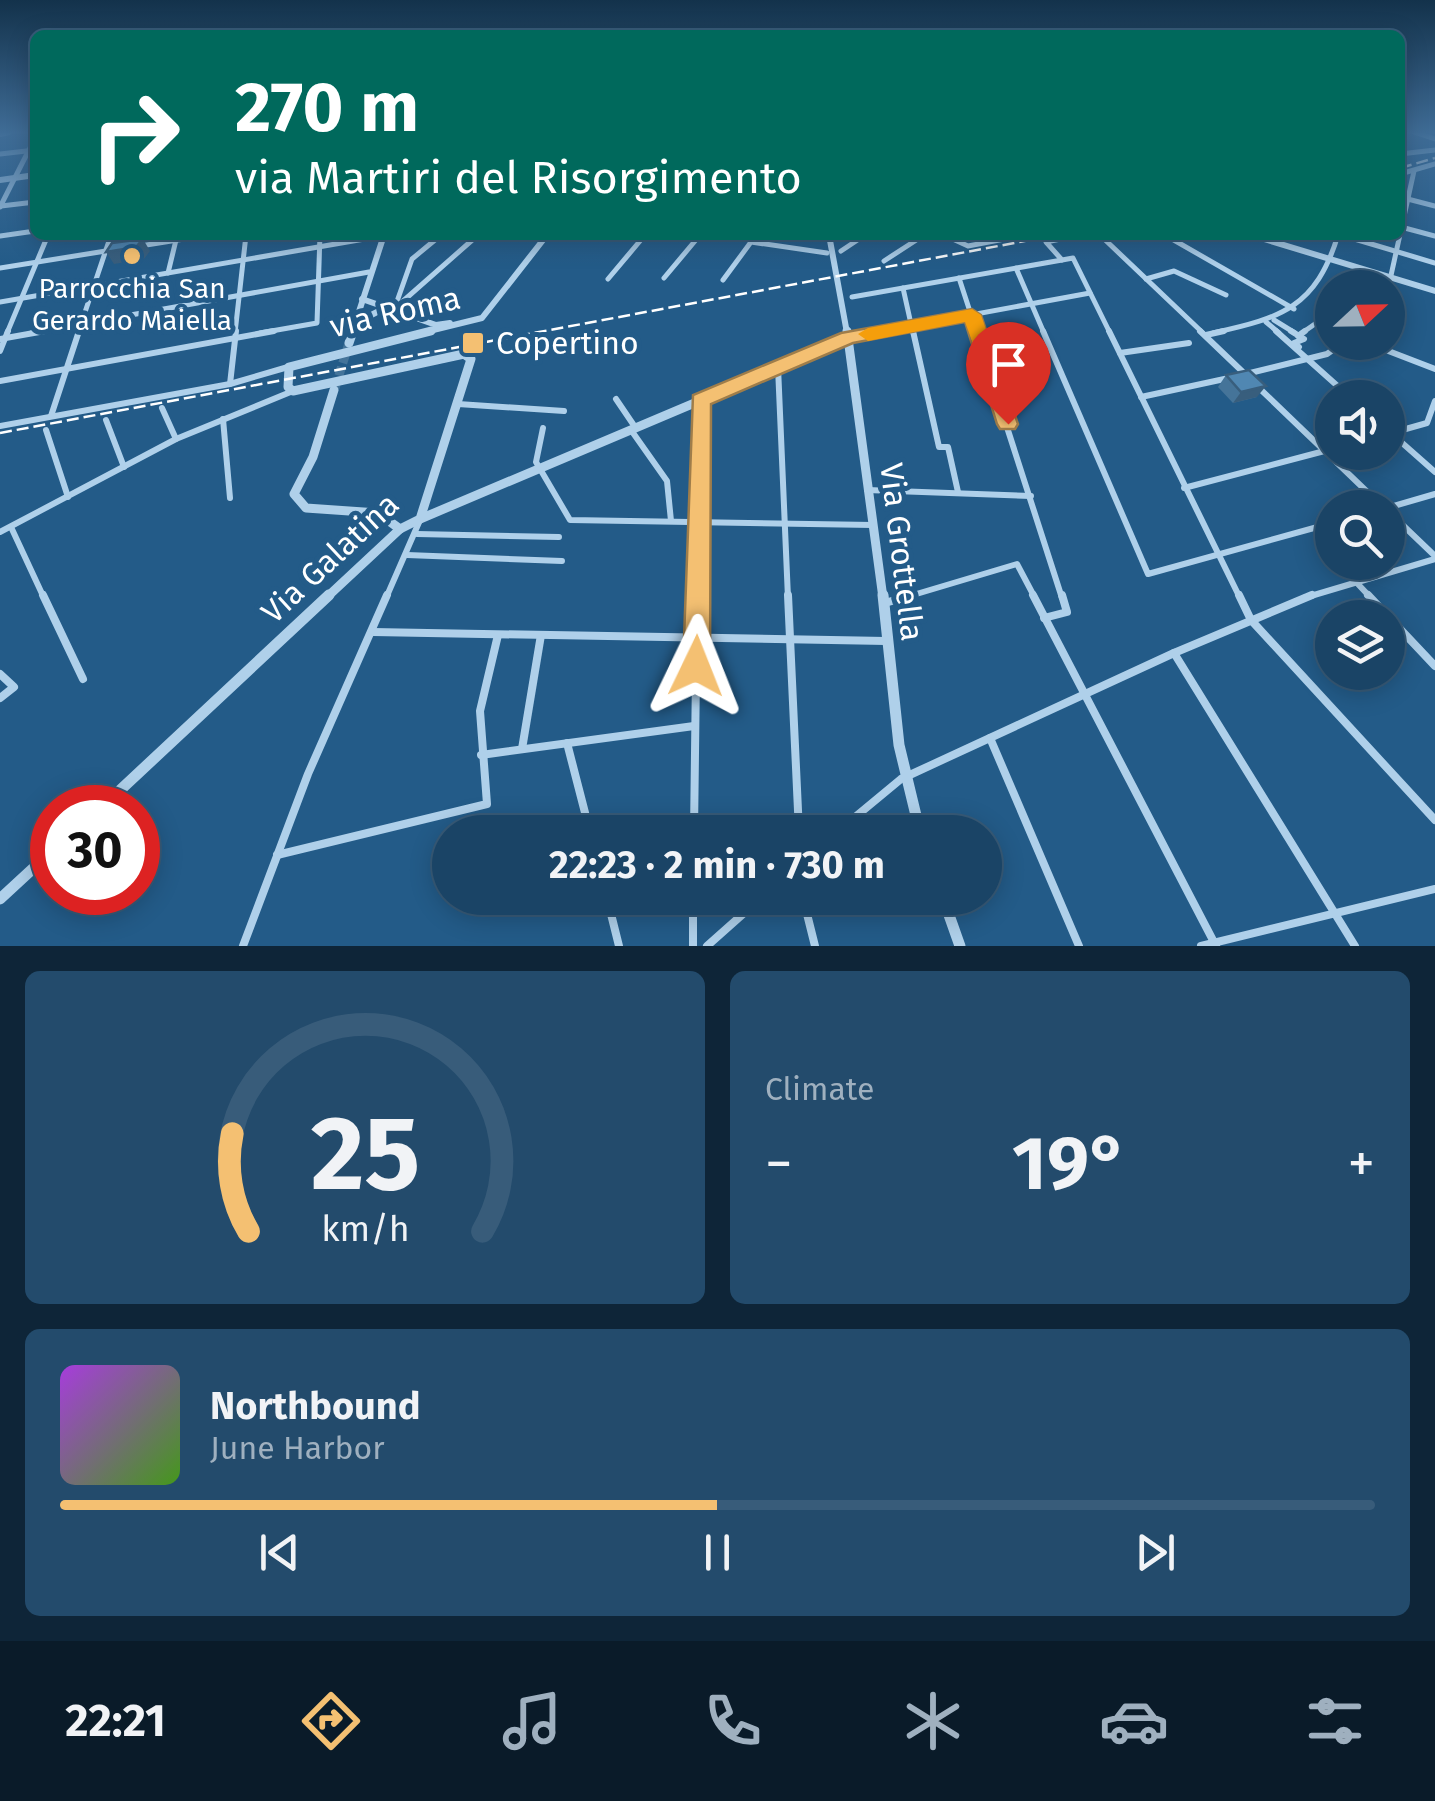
<!DOCTYPE html>
<html lang="en">
<head>
<meta charset="utf-8">
<style>
  body { margin:0; font-family:"Fira Sans",sans-serif; background:#234b6c; color:#f1f3f6; height:100vh; display:flex; flex-direction:column; font-size:38px; white-space:nowrap }
  * { box-sizing:border-box; margin:0 }
  p { font-size:32px; color:#9fb0bf }
  .icon { flex:none; width:55px; height:55px; fill:none; stroke:currentColor; stroke-width:2; stroke-linecap:round; stroke-linejoin:round }
  .map { position:relative; height:946px; overflow:hidden }
  .panel { display:flex; flex-direction:column; gap:25px; padding:25px; background:#0e2538; flex:1 }
  .panel>* { flex:none }
  .guide { position:absolute; left:30px; top:30px; width:1375px; height:210px; border-radius:15px; box-shadow:0 5px 25px #0003,0 0 0 2px #385c7a; background:#00695c; color:#fff; overflow:hidden }
  .needle { width:65px; rotate:68deg }
  .fabs { position:absolute; left:1315px; top:270px; display:grid; gap:20px }
  .fabs a { display:grid; place-items:center; width:90px; height:90px; border-radius:50%; background:#1a4466; box-shadow:0 5px 25px #0003,0 0 0 2px #385c7a; font-size:50px }
  .speed { position:absolute; left:30px; top:785px; display:flex; gap:20px; font-size:50px; font-weight:700; text-align:center }
  .speed>* { display:grid; place-content:center; width:130px; height:130px; border-radius:50%; background:#1a4466; box-shadow:0 5px 25px #0003,0 0 0 2px #385c7a; line-height:1 }
  .speed .limit { border:15px solid #d22; background:#fff; color:#111 }
  .pin { position:absolute; display:grid; place-items:center; width:85px; height:85px; color:#fff; margin:-102px -42px; border-radius:50% 50% 50% 0; rotate:-45deg; box-shadow:0 0 10px #0007 }
  .pin .icon { rotate:45deg }
  .me { position:absolute; width:110px; margin:-55px; rotate:2deg; stroke-linejoin:round; filter:drop-shadow(0 0 8px #0008) }
  .turn { display:flex; align-items:center; gap:35px; height:210px; padding:0 40px; font-size:45px }
  .turn .icon { width:130px; height:130px; stroke-width:2.5 }
  .turn b { display:block; font-size:70px; line-height:85px }
  .big { font-size:75px; font-weight:700; line-height:1.1 }
  .panel .card { flex:1; display:flex; flex-direction:column; justify-content:center; gap:15px; min-width:0; padding:0 35px; border-radius:15px; background:#234b6c }
  .panel .dial { align-items:center; gap:0 }
  .dial svg { height:260px; overflow:visible; fill:none; stroke:#385c7a; stroke-width:7; stroke-linecap:round; text-anchor:middle }
  .dial text { fill:#f1f3f6; stroke:none }
  .song { display:flex; align-items:center; gap:30px }
  .cover { width:120px; height:120px; border-radius:15px; background:linear-gradient(135deg,hsl(280 70% 55%),hsl(100 70% 35%)) }
  .played { height:10px; border-radius:5px; background:linear-gradient(90deg,#f4c072 50%,#385c7a 50%) }
  .keys { display:flex; justify-content:space-around; direction:ltr }
  .heat { display:flex; justify-content:space-between; align-items:center; font-size:55px; direction:ltr }
  .panel .tiles { flex:1; display:grid; gap:25px; grid-template-columns:1fr 1fr }
  .card:last-child { grid-column:span 2 }
  .trip { position:absolute; left:432px; top:815px; width:570px; height:100px; border-radius:50px; background:#1a4466; box-shadow:0 5px 25px #0003,0 0 0 2px #385c7a; font-weight:700; line-height:100px; text-align:center }
  .tab-bar { display:flex; height:160px; justify-content:space-around; align-items:center; background:#0a1b29; color:#9fb0bf }
  .tab-bar .icon { width:70px; height:70px }
  .tab-bar .selected { color:#f4c072 }
  .tab-bar b { font-size:45px; color:#f1f3f6 }
  .map>svg:first-child { display:block }
  .lines { fill:none; stroke-linecap:round; stroke-linejoin:round }
  .tertiary-tunnel { stroke:#44749a; stroke-width:9; stroke-dasharray:9 4; stroke-linecap:butt }
  .minor-far2 { stroke:#afd0ea; stroke-width:5 }
  .minor-far1 { stroke:#afd0ea; stroke-width:6 }
  .minor { stroke:#afd0ea; stroke-width:8 }
  .tertiary-far2 { stroke:#afd0ea; stroke-width:6 }
  .tertiary-far1 { stroke:#afd0ea; stroke-width:9 }
  .tertiary { stroke:#afd0ea; stroke-width:11 }
  .rail { stroke:#fff; stroke-width:2.5; stroke-dasharray:12 5; stroke-linecap:butt }
  .wall { fill:#457499 }
  .shaded-wall { fill:#385e7d }
  .building { fill:#5087b2; stroke:#385e7d; stroke-width:2.5 }
  .route { fill:#f4c072; stroke:#9f7d4a; stroke-width:2.5 }
  .slow { fill:#f59e0b }
  .poi-dot { fill:#f4c072; stroke:#235b88; stroke-width:4 }
  .labels { text-anchor:middle; stroke-width:10; stroke-linejoin:round; paint-order:stroke }
  .far-poi-label { font-size:28px; fill:#fff; stroke:#235b88 }
  .street-label { font-size:32px; fill:#fff; stroke:#235b88 }
  .poi-label { font-size:32px; fill:#fff; stroke:#235b88; text-anchor:start }
</style>
</head>
<body>
<div class="map">
<svg width="1435" height="946" viewBox="0 0 1435 946">
  <rect width="100%" height="100%" fill="#235b88"/>
  <g class="lines">
    <polyline class="tertiary-tunnel" points="335,388 349,343"/>
    <g class="minor-far2">
      <polyline points="1414,132 1435,139"/>
      <polyline points="0,154 35,150"/>
      <polyline points="1400,154 1435,150"/>
      <polyline points="1400,174 1435,164"/>
      <polyline points="1400,197 1435,206"/>
      <polyline points="1,206 35,202"/>
      <polyline points="0,207 35,138"/>
      <polyline points="1401,227 1435,236"/>
      <polyline points="944,235 968,246 1026,235"/>
      <polyline points="1080,235 1046,242 1062,260 1073,258 1110,333"/>
      <polyline points="1100,235 1203,333"/>
      <polyline points="1165,235 1294,309"/>
      <polyline points="1341,235 1435,263"/>
      <polyline points="0,236 35,231"/>
      <polyline points="140,246 209,235"/>
      <polyline points="841,251 865,235"/>
      <polyline points="884,261 924,235"/>
      <polyline points="0,268 112,250"/>
      <polyline points="1016,268 1044,333"/>
      <polyline points="168,273 176,240"/>
      <polyline points="664,278 700,235"/>
      <polyline points="959,278 977,333"/>
      <polyline points="608,279 645,235"/>
      <polyline points="1146,279 1174,271 1226,295"/>
      <polyline points="723,280 751,242 827,253"/>
      <polyline points="903,288 913,333"/>
      <polyline points="1352,288 1359,268"/>
      <polyline points="1388,289 1414,171"/>
      <polyline points="852,297 1062,260"/>
      <polyline points="0,302 382,236"/>
      <polyline points="395,307 412,259 441,235"/>
      <polyline points="394,309 478,235"/>
      <polyline points="1274,320 1295,333"/>
      <polyline points="1266,322 1279,333"/>
      <polyline points="7,333 48,235"/>
      <polyline points="31,333 369,272"/>
      <polyline points="78,333 111,235"/>
      <polyline points="235,333 246,235"/>
      <polyline points="260,333 317,323 320,235"/>
      <polyline points="873,333 1090,293"/>
      <path d="M1213,333c69,-15 103,-26 125,-98"/>
      <polyline points="1302,333 1332,312"/>
    </g>
    <g class="minor-far1">
      <polyline points="913,331 939,447 948,447 958,492"/>
      <polyline points="976,331 1062,598"/>
      <polyline points="1043,331 1148,574 1332,523"/>
      <polyline points="1109,331 1240,598"/>
      <polyline points="1200,331 1246,375"/>
      <polyline points="1276,331 1351,398"/>
      <polyline points="1291,331 1304,339 1294,343 1299,347"/>
      <polyline points="1206,335 1224,331"/>
      <polyline points="1298,336 1305,331"/>
      <polyline points="848,338 886,331"/>
      <polyline points="0,339 45,331"/>
      <polyline points="1365,342 1435,369"/>
      <polyline points="0,351 8,331"/>
      <polyline points="1120,353 1189,343"/>
      <polyline points="778,367 788,598"/>
      <polyline points="1246,374 1327,354 1344,342"/>
      <polyline points="0,381 274,331"/>
      <polyline points="230,384 236,331"/>
      <polyline points="1258,387 1384,508"/>
      <polyline points="1141,397 1229,378"/>
      <polyline points="616,399 635,427"/>
      <polyline points="458,404 564,411"/>
      <polyline points="162,408 176,439"/>
      <polyline points="51,416 79,331"/>
      <polyline points="223,419 230,498"/>
      <polyline points="106,420 124,467"/>
      <polyline points="0,426 230,384 288,367"/>
      <polyline points="543,428 536,462 570,520 873,525"/>
      <polyline points="46,430 68,497"/>
      <polyline points="631,430 667,481 671,521"/>
      <polyline points="1388,434 1427,423 1435,401"/>
      <polyline points="1392,434 1435,472"/>
      <polyline points="1184,488 1332,449"/>
      <polyline points="867,490 1031,496"/>
      <polyline points="1387,508 1435,494"/>
      <polyline points="1388,511 1435,556"/>
      <polyline points="11,527 44,598"/>
      <polyline points="0,532 176,439 293,391"/>
      <polyline points="417,534 559,537"/>
      <polyline points="407,555 562,561"/>
      <polyline points="1356,582 1371,598"/>
      <polyline points="386,598 420,520"/>
      <polyline points="697,598 700,401"/>
      <polyline points="903,598 1017,564 1035,598"/>
      <polyline points="1304,598 1435,559"/>
    </g>
    <g class="minor">
      <polyline points="43,595 83,679"/>
      <polyline points="788,595 799,832"/>
      <polyline points="1033,595 1216,946"/>
      <polyline points="1239,595 1251,620 1435,820"/>
      <polyline points="1368,595 1435,666"/>
      <polyline points="885,603 912,595"/>
      <polyline points="1044,618 1067,612 1062,595"/>
      <polyline points="373,632 886,641"/>
      <polyline points="1174,653 1355,946"/>
      <polyline points="0,674 14,687 0,698"/>
      <polyline points="990,738 1079,946"/>
      <polyline points="567,743 590,832"/>
      <polyline points="522,749 541,635"/>
      <polyline points="481,755 694,726"/>
      <polyline points="694,832 697,595"/>
      <polyline points="837,832 901,779 1174,653 1312,595"/>
      <polyline points="277,855 487,804 480,711 498,635"/>
      <polyline points="607,898 619,946"/>
      <polyline points="693,898 693,946"/>
      <polyline points="803,898 815,946"/>
      <polyline points="243,946 308,774 387,595"/>
      <polyline points="707,946 761,898"/>
      <polyline points="1201,946 1435,889"/>
    </g>
    <g class="tertiary-far2">
      <polyline points="0,134 9,132"/>
      <polyline points="0,180 35,175"/>
      <polyline points="829,235 847,333"/>
      <polyline points="1251,235 1435,291"/>
      <polyline points="362,299 436,325 450,323"/>
      <polyline points="354,324 379,311"/>
      <polyline points="352,333 384,235"/>
      <polyline points="421,333 482,318 547,235"/>
    </g>
    <g class="tertiary-far1">
      <polyline points="847,331 883,598"/>
      <polyline points="349,343 353,331"/>
      <polyline points="334,390 313,457 294,494 306,508 378,513 400,529"/>
      <polyline points="420,519 848,338"/>
      <polyline points="326,598 400,529 420,519 471,359 464,354 293,391 288,387 289,367 431,331"/>
    </g>
    <g class="tertiary">
      <polyline points="883,595 899,745 920,832"/>
      <polyline points="101,808 329,595"/>
      <polyline points="943,898 960,946"/>
      <polyline points="0,899 52,851"/>
    </g>
    <g class="rail">
      <polyline points="1400,168 1435,158"/>
      <polyline points="0,433 1057,235"/>
    </g>
  </g>
  <polygon class="wall" points="1226,375 1257,397 1233,403 1218,387"/>
  <g class="shaded-wall">
    <polygon points="143,239 150,251 144,259 114,264 106,252"/>
    <polygon points="1266,386 1257,397 1233,403 1241,392"/>
  </g>
  <g class="building">
    <polygon points="143,239 136,247 106,252 112,243"/>
    <polygon points="1249,370 1266,386 1241,392 1226,375"/>
  </g>
  <linearGradient id="sky" x2="0" y2="1"><stop stop-color="#13324b"/><stop offset="0.5" stop-color="#3f6c96"/><stop offset="1" stop-color="#3f6c96" stop-opacity="0"/></linearGradient>
  <rect width="1435" height="265" fill="url(#sky)"/>
  <polygon class="route" points="972,309 981,315 1018,424 1015,429 1000,429 997,424 965,322 853,343 711,404 710,666 706,675 696,679 687,675 683,666 693,395 841,333"/>
  <polygon class="slow" points="972,309 981,315 990,341 988,346 974,346 965,322 868,341 858,334 868,328"/>
  <g class="poi-dot">
    <circle cx="132" cy="256" r="10"/>
    <rect x="461" y="331" width="24" height="24" rx="5"/>
  </g>
  <g class="labels">
    <g class="far-poi-label">
      <text x="132" y="298">Parrocchia San<tspan x="132" dy="32">Gerardo Maiella</tspan></text>
    </g>
    <g class="street-label">
      <text transform="translate(395 312) rotate(-13)" y="11">via Roma</text>
      <text transform="translate(902 552) rotate(83)" y="11">Via Grottella</text>
      <text transform="translate(330 558) rotate(-43)" y="11">Via Galatina</text>
    </g>
    <g class="poi-label">
      <text x="496" y="354">Copertino</text>
    </g>
  </g>
</svg>
<div class="fabs">
<a><svg class="needle" viewBox="-14 -14 28 28"><path d="M0-13l5 13h-10z" fill="#e53935"/><path d="M0 13l5-13h-10z" fill="#9fb0bf"/></svg></a>
<a><svg class="icon" aria-label="sound" viewBox="0 0 24 24"><path d="M4 9h4l5-4v14l-5-4H4zM17 9q2 3 0 6"/></svg></a>
<a><svg class="icon" aria-label="search" viewBox="0 0 24 24"><circle cx="10" cy="10" r="6"/><path d="M15 15l6 6"/></svg></a>
<a><svg class="icon" aria-label="layers" viewBox="0 0 24 24"><path d="M12 4l9 5-9 5-9-5zM3 14l9 5 9-5"/></svg></a>
</div>
<div class="speed"><div class="limit">30</div></div>
<div class="pin" style="left:1008px;top:424px;background:#d93025"><svg class="icon" aria-label="arrive" viewBox="0 0 24 24"><path d="M6 21V4h12l-3 4 3 4H6"/></svg></div>
<svg class="me" style="left:696px;top:666px" viewBox="-20 -20 40 40"><path d="M0-17L14 15 0 8-14 15z" fill="#f4c072" stroke="#fff" stroke-width="4"/></svg>
<div class="trip">22:23 · 2 min · 730 m</div>
<div class="guide">
<div class="turn"><svg class="icon" aria-label="right" viewBox="0 0 24 24"><path d="M7 20v-9h11M14 6l5 5-5 5"/></svg><div><b>270 m</b>via Martiri del Risorgimento</div></div>
</div>
</div>
<section class="panel">
<div class="tiles">
<div class="card dial"><svg viewBox="0 0 100 80">
<path d="M14 69A42 42 0 1 1 86 69"/>
<path d="M14 69A42 42 0 0 1 9 39" stroke="#f4c072"/>
<text x="50" y="56" font-size="32" font-weight="700">25</text>
<text x="50" y="72" font-size="11">km/h</text>
</svg></div>
<div class="card"><p>Climate</p>
<div class="heat"><a>−</a><b class="big">19°</b><a>+</a></div>
</div>
<div class="card">
<div class="song"><i class="cover"></i><div><b>Northbound</b><p>June Harbor</p></div></div>
<div class="played"></div>
<div class="keys"><svg class="icon" aria-label="previous" viewBox="0 0 24 24"><path d="M18 5L8 12l10 7zM5 5v14"/></svg><svg class="icon" aria-label="pause" viewBox="0 0 24 24"><path d="M8 5v14M16 5v14"/></svg><svg class="icon" aria-label="next" viewBox="0 0 24 24"><path d="M6 5l10 7-10 7zM19 5v14"/></svg></div>
</div>
</div>
</section>
<nav class="tab-bar">
<b>22:21</b>
<svg class="icon selected" aria-label="directions" viewBox="0 0 24 24"><path d="M12 3l9 9-9 9-9-9zM9 14v-3h6M13 9l2 2-2 2"/></svg>
<svg class="icon" aria-label="music" viewBox="0 0 24 24"><path d="M9 18V5l10-2v13"/><circle cx="6" cy="18" r="3"/><circle cx="16" cy="16" r="3"/></svg>
<svg class="icon" aria-label="phone" viewBox="0 0 24 24"><path d="M5 4h4l2 5-3 2q2 4 5 5l2-3 5 2v4C11 20 4 13 5 4z"/></svg>
<svg class="icon" aria-label="climate" viewBox="0 0 24 24"><path d="M12 3v18M4 7l16 10M4 17L20 7"/></svg>
<svg class="icon" aria-label="car" viewBox="0 0 24 24"><path d="M5 17H2v-5l4-1 3-4h7l3 4 3 1v5h-3M9 17h6M6 11h13"/><circle cx="7" cy="17" r="2"/><circle cx="17" cy="17" r="2"/></svg>
<svg class="icon" aria-label="filters" viewBox="0 0 24 24"><path d="M4 7h16M4 17h16"/><circle cx="9" cy="7" r="2"/><circle cx="15" cy="17" r="2"/></svg>
</nav>
</body>
</html>
